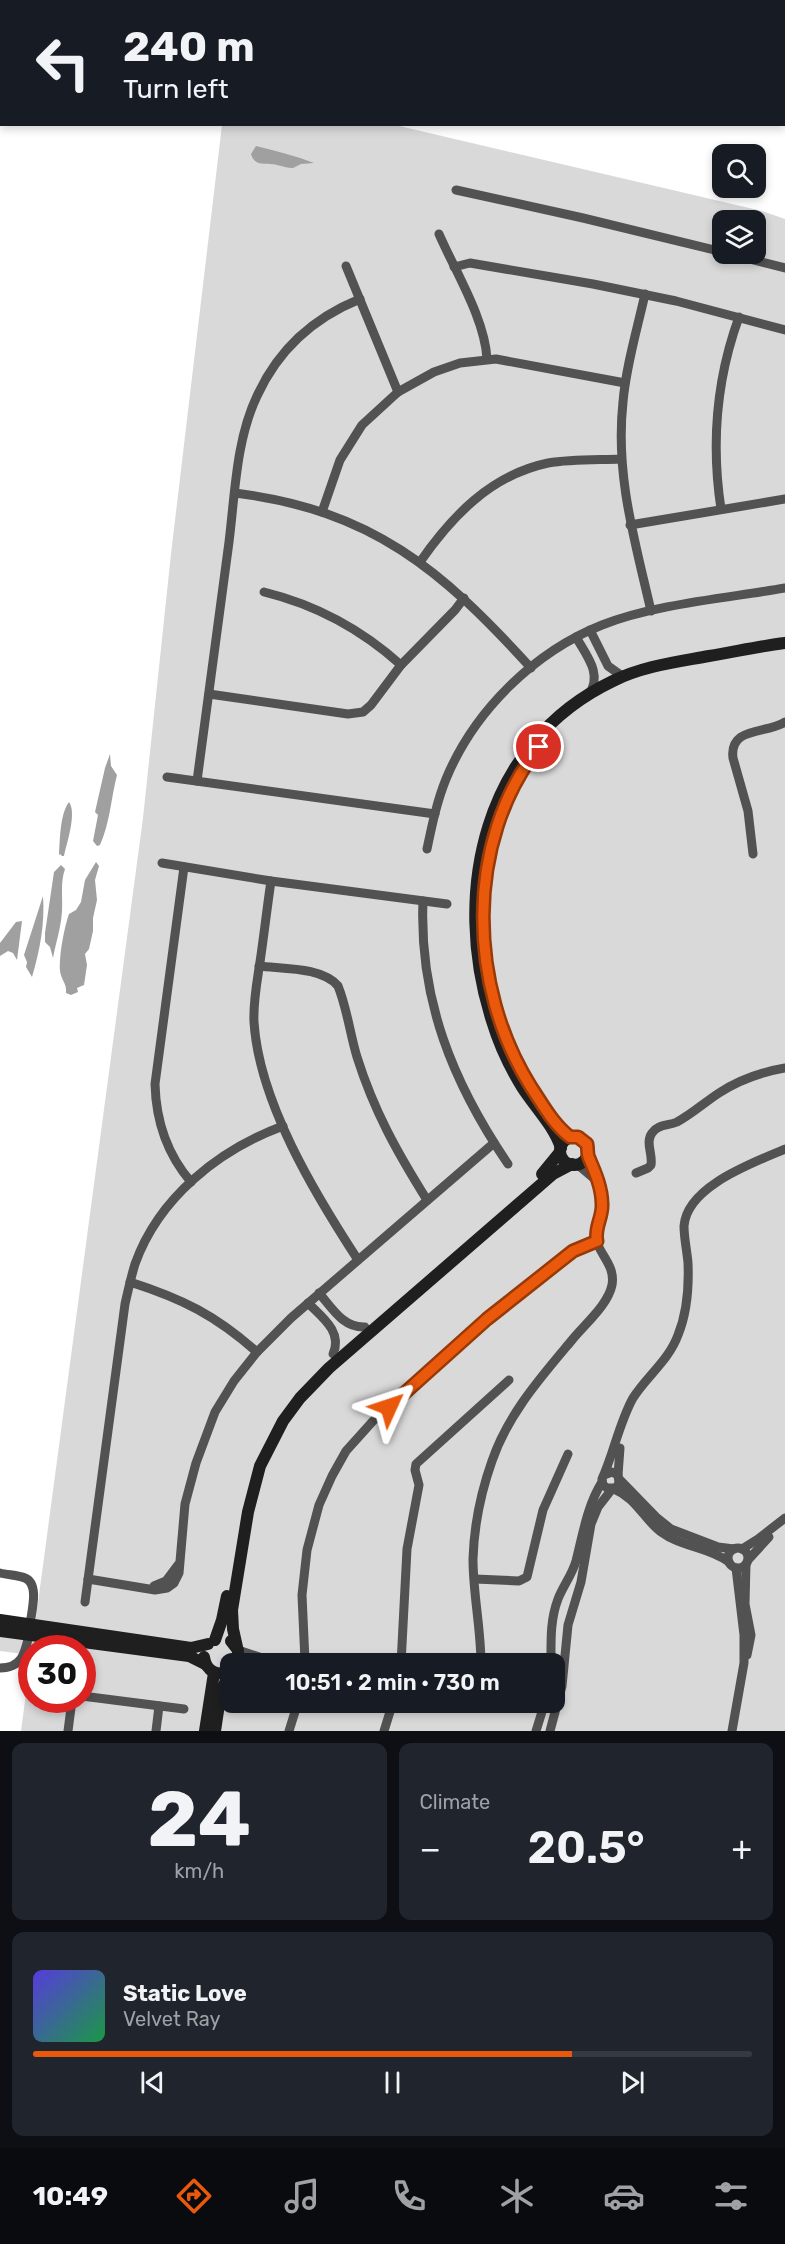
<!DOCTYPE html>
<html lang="en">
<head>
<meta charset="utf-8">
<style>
  body { margin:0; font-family:Rubik,sans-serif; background:#20242c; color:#f1f3f6; height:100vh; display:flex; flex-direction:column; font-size:22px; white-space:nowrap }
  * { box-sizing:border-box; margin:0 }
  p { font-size:20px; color:#9ea1a6 }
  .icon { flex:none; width:33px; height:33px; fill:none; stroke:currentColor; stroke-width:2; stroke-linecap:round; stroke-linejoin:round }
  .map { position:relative; height:1731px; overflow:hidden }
  .sheet { display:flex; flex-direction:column; gap:12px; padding:12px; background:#0d0f14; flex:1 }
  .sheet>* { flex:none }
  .top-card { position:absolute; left:0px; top:0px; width:786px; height:126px; box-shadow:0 3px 9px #0003; background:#171b24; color:#f1f3f6; overflow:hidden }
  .controls { position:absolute; left:712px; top:144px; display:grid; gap:12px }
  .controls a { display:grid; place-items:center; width:54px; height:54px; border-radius:12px; background:#171b24; box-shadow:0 3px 9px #0003; font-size:30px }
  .speed { position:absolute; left:18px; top:1635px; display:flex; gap:12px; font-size:30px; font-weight:700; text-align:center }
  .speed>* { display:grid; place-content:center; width:78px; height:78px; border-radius:50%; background:#171b24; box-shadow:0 3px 9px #0003; line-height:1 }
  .speed .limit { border:9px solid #d22; background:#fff; color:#111 }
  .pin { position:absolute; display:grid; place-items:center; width:51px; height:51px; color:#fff; margin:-26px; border:3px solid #fff; border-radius:50%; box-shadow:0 2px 6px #0007 }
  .me { position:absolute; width:66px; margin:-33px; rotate:48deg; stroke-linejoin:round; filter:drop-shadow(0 0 4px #0008) }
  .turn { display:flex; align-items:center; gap:21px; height:126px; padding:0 24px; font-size:27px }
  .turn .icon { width:78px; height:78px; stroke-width:2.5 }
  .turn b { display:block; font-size:42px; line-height:51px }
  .big { font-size:45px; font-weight:600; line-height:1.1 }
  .sheet .card { flex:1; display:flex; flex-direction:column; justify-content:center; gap:9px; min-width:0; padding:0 21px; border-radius:12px; background:#20242c }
  .sheet .dial { align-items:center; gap:0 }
  .dial b { font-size:78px; line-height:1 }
  .song { display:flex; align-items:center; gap:18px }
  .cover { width:72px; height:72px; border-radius:9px; background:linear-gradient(135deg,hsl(250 70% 55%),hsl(140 70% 35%)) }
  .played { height:6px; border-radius:3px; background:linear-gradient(90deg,#ea580c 75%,#363941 75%) }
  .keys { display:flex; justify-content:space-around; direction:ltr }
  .heat { display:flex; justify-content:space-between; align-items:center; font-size:33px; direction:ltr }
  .sheet .tiles { flex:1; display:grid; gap:12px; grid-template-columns:1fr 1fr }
  .card:last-child { grid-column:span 2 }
  .trip { position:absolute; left:220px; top:1653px; width:345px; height:60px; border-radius:12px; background:#171b24; box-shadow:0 3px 9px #0003; font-weight:600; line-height:60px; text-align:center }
  .dock { display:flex; height:96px; justify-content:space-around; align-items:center; background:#090b0e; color:#9ea1a6 }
  .dock .icon { width:42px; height:42px }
  .dock .current { color:#ea580c }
  .dock b { font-size:27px; color:#f1f3f6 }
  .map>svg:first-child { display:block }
  .green { fill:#d9d9d9; fill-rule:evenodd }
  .water { fill:#a0a0a0 }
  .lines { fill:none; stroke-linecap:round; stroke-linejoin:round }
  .highway-casing { stroke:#dbdbdb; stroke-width:20 }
  .street { stroke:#525252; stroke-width:9 }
  .secondary { stroke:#1f1f1f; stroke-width:12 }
  .highway { stroke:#000; stroke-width:16 }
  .route-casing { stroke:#983908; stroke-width:15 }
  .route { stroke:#ea580c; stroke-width:10 }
</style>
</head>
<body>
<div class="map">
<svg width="785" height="1731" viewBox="0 0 785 1731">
  <rect width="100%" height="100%" fill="#fff"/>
  <path class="green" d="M222,125h173l367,86 23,8v1512h-764l10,-76 -31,-4v-15l33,4 110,-822 28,-264zM723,220h33v34h-33zM32,1648h50v52h-50zM231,1664h324v38h-324z"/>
  <g class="water">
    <path d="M256,146c20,5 40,10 58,17l-13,1 -8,4c-6,0 -10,-2 -16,-3 -11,-3 -22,3 -26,-11z"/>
    <path d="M110,754l1,12 6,9c-6,23 -7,48 -17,70l-3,1 -4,-5 5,-26 -3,-3 10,-44z"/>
    <path d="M69,802c8,11 -2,40 -5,54h-2l-2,-2 -1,1c1,-16 1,-41 10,-53z"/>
    <path d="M96,862l3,4 -4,14 2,20 -4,18v13l-4,18 -4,5 2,11 -3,20 -7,3 1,4 -7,3 -5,-2c1,-10 -5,-13 -6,-22 -1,-15 4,-43 9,-57l7,-4 5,-8 4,-22z"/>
    <path d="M61,865l4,4c-5,14 -2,28 -3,42 -1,17 -6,31 -9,47l-3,-11 -5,-5v-9l9,-61z"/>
    <path d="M43,896c2,27 -3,54 -11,81l-6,-10 1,-5 -3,-7z"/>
    <polygon points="22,921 17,960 13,953 8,951 0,956 0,943 16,922"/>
  </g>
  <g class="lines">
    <defs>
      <polyline id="highway" points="0,19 2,12"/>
    </defs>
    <use href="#highway" class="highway-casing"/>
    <g class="street">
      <polyline points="554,0 556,2"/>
      <polyline points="456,190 583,218 723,252"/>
      <path d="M439,234c16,37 46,85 48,125"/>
      <polyline points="730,254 785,268"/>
      <polyline points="346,266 398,392"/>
      <polyline points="454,267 470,263 593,284 676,301 785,330"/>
      <path d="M645,294c-8,36 -19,72 -22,108 -8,73 12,139 28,209"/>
      <path d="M235,493c137,17 207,77 296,175"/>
      <path d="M721,509c-10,-66 -5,-129 18,-192"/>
      <polyline points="322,512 340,460 362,425 398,392 434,372 460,363 496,359 625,383"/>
      <polyline points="630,525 785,499"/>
      <path d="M420,562c32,-46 71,-87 128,-99 24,-4 49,-3 73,-4"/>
      <path d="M264,592c53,13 97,37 137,73"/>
      <polyline points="590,630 608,666 622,676"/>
      <path d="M576,637c10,18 27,37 13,57"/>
      <polyline points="209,694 348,714 363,712 371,705 401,665 455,610 464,598"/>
      <polyline points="167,777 435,814"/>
      <path d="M197,781c11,-80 21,-159 32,-239 6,-48 7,-102 28,-146 21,-46 56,-78 103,-97"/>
      <path d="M427,849c5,-24 10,-48 19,-70 28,-68 88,-127 156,-154 53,-21 126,-27 183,-37"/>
      <path d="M753,854l-5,-43 -15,-53c-4,-32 34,-24 52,-36"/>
      <polyline points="162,863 271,881 447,904"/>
      <path d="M184,867l-29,217c1,37 11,69 36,98"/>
      <path d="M271,881c-4,27 -7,54 -11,81 -3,20 -7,40 -6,60 5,80 61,172 104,238"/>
      <path d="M423,901c-4,99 30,182 85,263"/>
      <path d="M259,966c24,3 63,1 79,20 9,22 12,48 19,71 17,54 40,95 70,143"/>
      <polyline points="577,1164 597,1181"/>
      <path d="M636,1173l12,-5 3,-3c2,-11 -6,-23 1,-32 6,-9 16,-7 25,-11 15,-8 28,-20 42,-29 20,-13 43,-21 66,-25"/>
      <path d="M130,1282c53,17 85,33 127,70"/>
      <path d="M319,1293c13,15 24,35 46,34"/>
      <path d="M308,1303c14,14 35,29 25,51"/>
      <path d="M604,1475l8,-3 6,3 1,8 -3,5h-9l-4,-3 -1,-6c12,-26 17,-56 31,-81 14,-22 36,-38 45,-63 9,-22 11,-48 10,-72 -1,-12 -4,-25 -4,-37 3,-40 69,-63 101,-77"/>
      <polyline points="618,1475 620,1448"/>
      <polyline points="620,1480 656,1517 671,1529 718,1547 734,1549"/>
      <path d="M614,1489c22,9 29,29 47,43 20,15 48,15 68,30"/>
      <circle cx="738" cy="1558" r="10"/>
      <polyline points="742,1549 758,1539 785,1518"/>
      <polyline points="748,1560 769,1537"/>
      <polyline points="746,1564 745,1604 751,1635 747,1655"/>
      <path d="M0,1573c8,2 18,2 25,5 15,6 6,35 5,47"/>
      <polyline points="88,1579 155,1590 167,1588 174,1583 179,1573 185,1504 196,1463 215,1412 234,1381 257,1352 291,1318 494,1143"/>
      <polyline points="475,1579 519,1581 527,1577 543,1510 568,1454"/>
      <polyline points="154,1586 166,1581 178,1565"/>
      <path d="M85,1602l40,-298c3,-13 6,-27 10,-40 24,-67 84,-114 148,-138"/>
      <polyline points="238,1650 280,1664"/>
      <polyline points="305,1661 302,1595 307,1550 319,1505 332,1476 346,1451 373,1421 487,1319 573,1251 597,1241"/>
      <polyline points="401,1664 407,1549 419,1485 415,1470 416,1464 509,1380"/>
      <path d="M481,1664c0,-35 -8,-70 -8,-105 1,-33 8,-67 19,-98 16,-47 49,-84 80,-121 13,-16 36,-35 40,-55 4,-22 -17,-33 -16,-51 0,-8 4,-14 6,-22 2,-15 -6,-43 -15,-56"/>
      <path d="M551,1664c0,-23 -1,-44 7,-65 5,-13 14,-24 18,-38 7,-27 11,-55 26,-79"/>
      <path d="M0,1668c22,0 25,-15 29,-33"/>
      <polyline points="82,1696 184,1709"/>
      <polyline points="68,1731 72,1700"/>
      <polyline points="156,1731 159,1706"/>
      <polyline points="289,1731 298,1702"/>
      <polyline points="384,1731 393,1702"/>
      <polyline points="536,1731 545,1702"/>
      <polyline points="550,1731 562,1686 568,1625 581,1582 591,1524 598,1507 612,1489"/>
      <polyline points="732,1731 744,1663 744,1635 736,1568"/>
    </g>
    <g class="secondary">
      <polyline points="574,0 576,2"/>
      <polyline points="595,0 597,2"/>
      <polyline points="784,63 785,63"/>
      <polyline points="784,75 785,75"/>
      <path d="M485,889c5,-47 18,-90 44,-130"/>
      <polyline points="552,1119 571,1137"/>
      <circle cx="574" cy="1151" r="14"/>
      <path d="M561,1148c-7,-22 -27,-42 -39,-61 -13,-21 -23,-43 -30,-66 -41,-128 -9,-278 121,-340 30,-15 64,-19 96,-25 25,-4 51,-10 76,-13"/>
      <polyline points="542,1174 560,1152"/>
      <polyline points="0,1620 191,1648 208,1644"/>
      <polyline points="0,1631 189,1656 205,1664"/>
      <polyline points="215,1640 222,1620 227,1596"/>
      <polyline points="231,1641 238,1650 238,1664"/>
      <polyline points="237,1647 233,1629 232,1610 248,1512 260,1466 283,1421 300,1398 329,1368 553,1174 572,1164"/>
      <path d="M204,1657c2,14 13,20 27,14"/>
      <polyline points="205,1731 214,1673"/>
      <polyline points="215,1731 221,1691 231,1671"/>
    </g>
    <use href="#highway" class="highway"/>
  </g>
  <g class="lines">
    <defs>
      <path id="route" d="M389,1407l98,-88 86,-68 24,-10c-3,-13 6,-24 5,-37 0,-16 -7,-32 -13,-46 -2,-4 -1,-9 -2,-14l-9,-7h-8c-17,-13 -27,-32 -39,-50 -63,-100 -67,-245 8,-340"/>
    </defs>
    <use href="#route" class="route-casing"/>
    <use href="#route" class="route"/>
  </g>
</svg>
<div class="controls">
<a><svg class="icon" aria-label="search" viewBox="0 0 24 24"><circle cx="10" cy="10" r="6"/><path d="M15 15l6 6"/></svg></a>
<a><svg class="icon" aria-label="layers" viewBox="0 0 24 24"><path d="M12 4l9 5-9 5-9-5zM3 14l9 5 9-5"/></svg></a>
</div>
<div class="speed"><div class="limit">30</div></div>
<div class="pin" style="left:539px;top:747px;background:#d93025"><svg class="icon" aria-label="arrive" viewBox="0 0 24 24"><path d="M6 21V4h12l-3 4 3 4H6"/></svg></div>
<svg class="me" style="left:389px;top:1407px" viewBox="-20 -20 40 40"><path d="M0-17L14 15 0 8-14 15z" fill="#ea580c" stroke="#fff" stroke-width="4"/></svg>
<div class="trip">10:51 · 2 min · 730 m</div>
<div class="top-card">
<div class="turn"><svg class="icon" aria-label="left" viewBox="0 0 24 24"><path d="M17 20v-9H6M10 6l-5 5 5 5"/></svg><div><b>240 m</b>Turn left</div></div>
</div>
</div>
<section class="sheet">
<div class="tiles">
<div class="card dial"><b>24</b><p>km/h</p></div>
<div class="card"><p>Climate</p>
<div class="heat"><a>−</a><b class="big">20.5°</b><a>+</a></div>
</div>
<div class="card">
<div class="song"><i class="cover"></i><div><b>Static Love</b><p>Velvet Ray</p></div></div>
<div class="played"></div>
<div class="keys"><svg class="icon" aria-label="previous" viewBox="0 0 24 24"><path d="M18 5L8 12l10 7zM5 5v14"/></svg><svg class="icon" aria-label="pause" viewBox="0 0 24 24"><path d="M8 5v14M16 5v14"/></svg><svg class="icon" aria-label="next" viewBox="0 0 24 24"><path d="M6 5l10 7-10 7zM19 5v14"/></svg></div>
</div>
</div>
</section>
<nav class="dock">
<b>10:49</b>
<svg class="icon current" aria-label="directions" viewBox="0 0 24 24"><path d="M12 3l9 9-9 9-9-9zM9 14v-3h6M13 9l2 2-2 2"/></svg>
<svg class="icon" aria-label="music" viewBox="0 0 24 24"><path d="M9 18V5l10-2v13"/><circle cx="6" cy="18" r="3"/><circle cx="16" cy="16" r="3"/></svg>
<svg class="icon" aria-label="phone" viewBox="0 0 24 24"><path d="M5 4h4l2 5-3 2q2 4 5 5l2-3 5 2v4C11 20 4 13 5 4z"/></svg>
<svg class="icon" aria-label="climate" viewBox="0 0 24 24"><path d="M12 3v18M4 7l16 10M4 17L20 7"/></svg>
<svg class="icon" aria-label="car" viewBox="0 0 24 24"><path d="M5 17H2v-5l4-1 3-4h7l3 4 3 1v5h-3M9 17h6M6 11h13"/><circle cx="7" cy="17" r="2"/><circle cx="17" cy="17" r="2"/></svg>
<svg class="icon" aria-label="filters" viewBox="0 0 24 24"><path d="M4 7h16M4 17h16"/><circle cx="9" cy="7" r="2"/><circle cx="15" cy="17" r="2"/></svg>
</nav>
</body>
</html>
